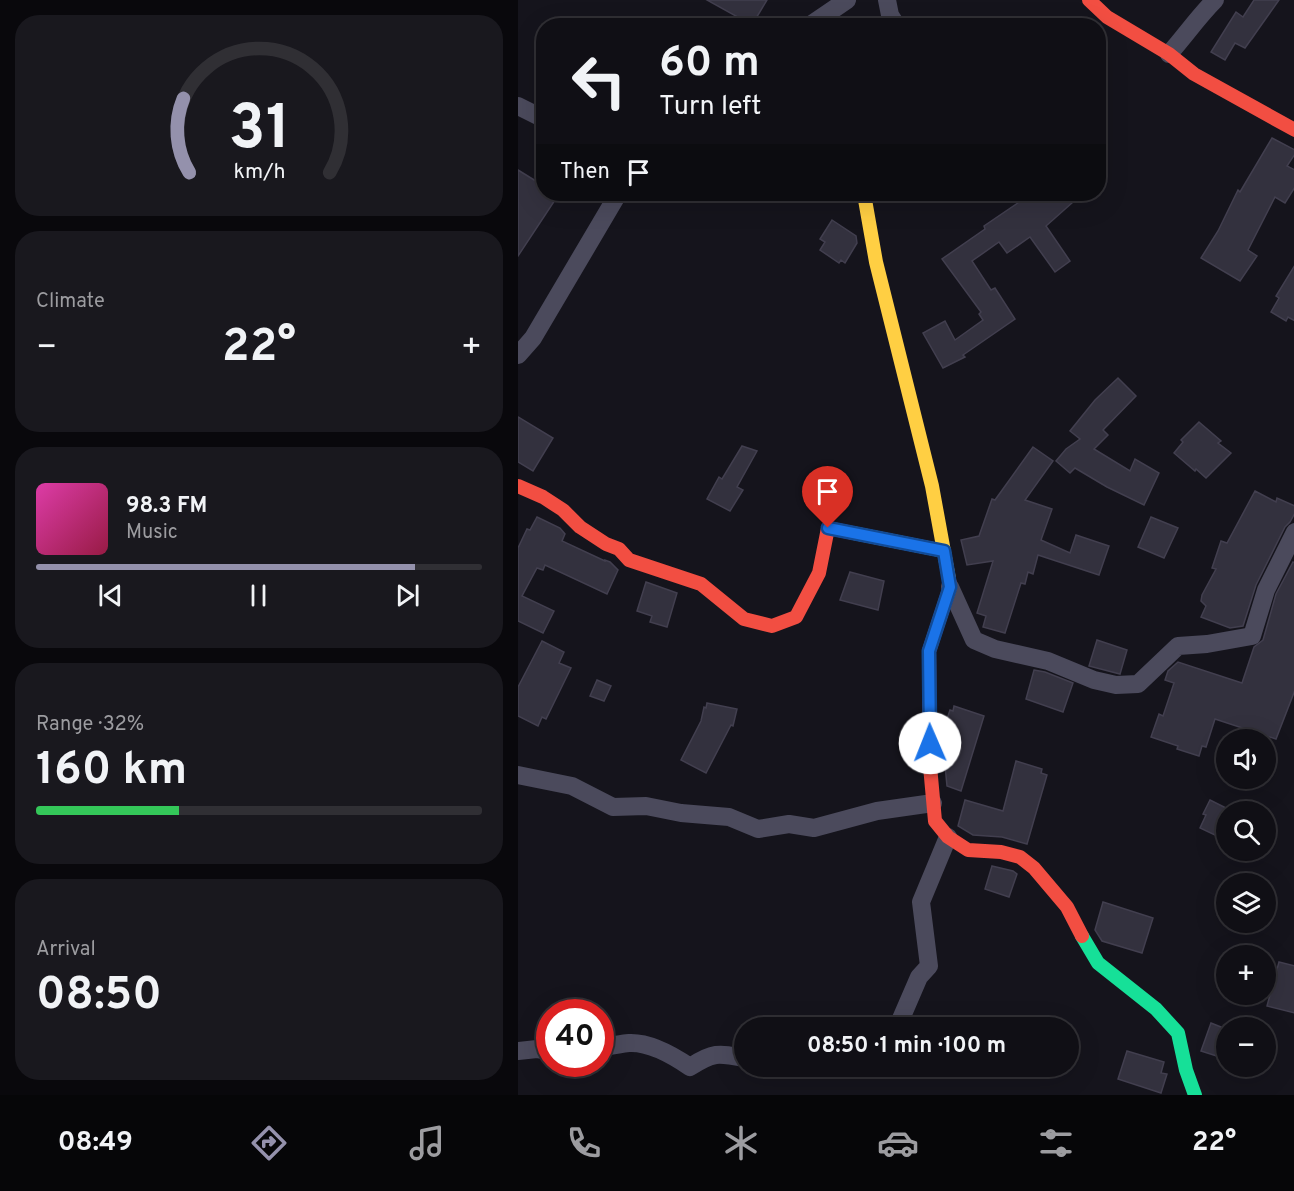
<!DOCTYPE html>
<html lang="en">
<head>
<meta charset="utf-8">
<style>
  body { margin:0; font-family:Overpass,sans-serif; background:#19181e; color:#f1f3f6; height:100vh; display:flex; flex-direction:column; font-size:22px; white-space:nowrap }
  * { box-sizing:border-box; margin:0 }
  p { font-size:20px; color:#9c9ca0 }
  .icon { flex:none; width:33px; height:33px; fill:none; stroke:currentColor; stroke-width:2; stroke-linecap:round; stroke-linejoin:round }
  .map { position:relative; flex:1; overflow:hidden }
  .details { display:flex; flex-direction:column; gap:15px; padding:15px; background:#09080c; width:518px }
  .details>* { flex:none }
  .guide { position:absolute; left:18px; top:18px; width:570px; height:183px; border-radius:24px; box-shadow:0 6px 24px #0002,0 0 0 2px #302f34; background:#100f15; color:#f1f3f6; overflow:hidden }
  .fabs { position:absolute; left:698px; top:729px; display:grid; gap:12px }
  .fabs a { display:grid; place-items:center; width:60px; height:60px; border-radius:50%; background:#100f15; box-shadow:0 6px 24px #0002,0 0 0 2px #302f34; font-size:30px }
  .speed { position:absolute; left:18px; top:999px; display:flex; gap:12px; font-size:30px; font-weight:700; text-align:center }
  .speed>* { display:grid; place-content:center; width:78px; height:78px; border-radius:50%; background:#100f15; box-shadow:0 6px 24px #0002,0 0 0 2px #302f34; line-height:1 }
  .speed .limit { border:9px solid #d22; background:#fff; color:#111 }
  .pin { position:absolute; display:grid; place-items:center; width:51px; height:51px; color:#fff; margin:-62px -26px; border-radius:50% 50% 50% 0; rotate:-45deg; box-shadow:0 0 6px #0007 }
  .pin .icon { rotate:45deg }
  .me { position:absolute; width:66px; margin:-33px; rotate:359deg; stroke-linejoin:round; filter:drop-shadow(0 0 4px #0008) }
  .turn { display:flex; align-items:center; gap:21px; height:126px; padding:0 24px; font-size:27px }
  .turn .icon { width:78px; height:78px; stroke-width:2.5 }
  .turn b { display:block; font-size:42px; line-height:51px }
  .then { display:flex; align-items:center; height:57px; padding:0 24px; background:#0003; gap:12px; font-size:22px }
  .big { font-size:45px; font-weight:700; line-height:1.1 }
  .details .tile { flex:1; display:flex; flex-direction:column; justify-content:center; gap:9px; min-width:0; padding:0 21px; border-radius:24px; background:#19181e }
  .details .dial { align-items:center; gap:0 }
  .dial svg { height:156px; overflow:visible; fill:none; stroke:#302f34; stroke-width:7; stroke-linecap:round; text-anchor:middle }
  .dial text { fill:#f1f3f6; stroke:none }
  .song { display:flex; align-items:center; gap:18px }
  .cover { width:72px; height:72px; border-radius:9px; background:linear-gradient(135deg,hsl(320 70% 55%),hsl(340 70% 35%)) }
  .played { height:6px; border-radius:3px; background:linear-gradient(90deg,#9491ac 85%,#302f34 85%) }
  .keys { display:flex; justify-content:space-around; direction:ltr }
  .heat { display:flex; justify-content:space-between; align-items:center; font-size:33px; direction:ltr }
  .charge { height:9px; border-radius:4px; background:linear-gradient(90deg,#34c759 32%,#302f34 0) }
  .trip { position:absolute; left:216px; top:1017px; width:345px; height:60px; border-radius:30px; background:#100f15; box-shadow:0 6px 24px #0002,0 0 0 2px #302f34; font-weight:700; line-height:60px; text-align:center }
  .dock { display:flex; height:96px; justify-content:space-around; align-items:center; background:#060608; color:#9c9ca0 }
  .dock .icon { width:42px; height:42px }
  .dock .selected { color:#9491ac }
  .dock b { font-size:27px; color:#f1f3f6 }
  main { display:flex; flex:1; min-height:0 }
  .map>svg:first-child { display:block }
  .building { fill:#33313e; stroke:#423f4f; stroke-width:1.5 }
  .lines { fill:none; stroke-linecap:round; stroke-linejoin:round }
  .street { stroke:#4b4a5c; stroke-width:18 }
  .fast { stroke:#16e098; stroke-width:14 }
  .slow { stroke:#ffcf43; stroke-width:14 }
  .jam { stroke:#f24e42; stroke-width:14 }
  .route-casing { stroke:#114b97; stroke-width:15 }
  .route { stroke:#1a73e8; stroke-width:10 }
</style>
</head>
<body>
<main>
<section class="details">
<div class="tile dial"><svg viewBox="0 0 100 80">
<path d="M14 69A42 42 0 1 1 86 69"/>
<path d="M14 69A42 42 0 0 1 11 31" stroke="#9491ac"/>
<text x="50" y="56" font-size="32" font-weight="700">31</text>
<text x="50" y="72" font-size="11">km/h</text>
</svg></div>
<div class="tile"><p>Climate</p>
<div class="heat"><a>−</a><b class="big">22°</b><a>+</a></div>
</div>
<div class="tile">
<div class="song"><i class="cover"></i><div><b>98.3 FM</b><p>Music</p></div></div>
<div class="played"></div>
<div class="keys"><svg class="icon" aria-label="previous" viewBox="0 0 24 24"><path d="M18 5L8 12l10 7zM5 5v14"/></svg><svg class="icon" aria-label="pause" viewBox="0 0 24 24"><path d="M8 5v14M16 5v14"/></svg><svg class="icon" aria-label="next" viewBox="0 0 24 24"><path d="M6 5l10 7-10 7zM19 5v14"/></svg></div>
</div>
<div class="tile"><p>Range · 32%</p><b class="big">160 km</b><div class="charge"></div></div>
<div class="tile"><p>Arrival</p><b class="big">08:50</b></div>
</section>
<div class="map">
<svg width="777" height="1095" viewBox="0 0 777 1095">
  <rect width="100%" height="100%" fill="#15141c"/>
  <g class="building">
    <polygon points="189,0 249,0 234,25"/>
    <polygon points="736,0 761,0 727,48 717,43 707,60 693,52 718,12 725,17"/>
    <polygon points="754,138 777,150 777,154 769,166 777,170 777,187 767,203 757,197 730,250 739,256 722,281 683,258 700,231 720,190 722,192"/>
    <polygon points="0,170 26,186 26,194 41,194 0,256"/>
    <polygon points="513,194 564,194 528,226 552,261 537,272 512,237 489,253 481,242 454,261 473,290 477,288 497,319 445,355 447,357 425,368 405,333 427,321 437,340 465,320 461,314 463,312 424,259 467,229 466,226"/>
    <polygon points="314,220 338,236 339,243 327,263 323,260 321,263 302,250 307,242 302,239"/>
    <polygon points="777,265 777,321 770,317 768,321 753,312 761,298 758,296"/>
    <polygon points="600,378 618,396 585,430 590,435 576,449 612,471 617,459 641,473 626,505 589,487 557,468 552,473 538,461 548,449 562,439 552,431 577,400"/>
    <polygon points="0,417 35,438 15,471 0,462"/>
    <polygon points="681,422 703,441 700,443 713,453 688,478 678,469 677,471 656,453 665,442 663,440"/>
    <polygon points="224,446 239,451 219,487 225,490 212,511 189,499 201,477 204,479"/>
    <polygon points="515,447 535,461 507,500 534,509 523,540 552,553 558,535 591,546 581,575 520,555 515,574 510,572 507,584 503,583 487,633 465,627 468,616 459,613 475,561 449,565 443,540 461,536 474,499 477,500"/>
    <polygon points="737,491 758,502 759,498 777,506 777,513 772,522 767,527 738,585 725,626 712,628 683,617 688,606 683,601 684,595 698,569 694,568 703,541 709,543"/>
    <polygon points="19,517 42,528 47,534 44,541 87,561 87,560 92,562 100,570 89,594 27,565 25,570 19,568 4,596 36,611 25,633 0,621 0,548 9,529 12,530"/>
    <polygon points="633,517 660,528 646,558 620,547"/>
    <polygon points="775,562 777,563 777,690 758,739 697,719 688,747 684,746 681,756 659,749 660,746 633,737 641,714 645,716 656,683 647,680 650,671 660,662 724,683 736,647 745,640 758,594"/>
    <polygon points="332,572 366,581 360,610 322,600"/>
    <polygon points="128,582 159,593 149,627 132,622 134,616 119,611"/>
    <polygon points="579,640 609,650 602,674 571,666"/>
    <polygon points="24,641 46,652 41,663 53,668 28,719 24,717 20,726 0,716 0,687"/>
    <polygon points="516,670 527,672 555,683 545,712 508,699"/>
    <polygon points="79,680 93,686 86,701 72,696"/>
    <polygon points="189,703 219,709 215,726 213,725 188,773 163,760 183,721 186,707 188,708"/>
    <polygon points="436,706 466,716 443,791 429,786 427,765 430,756 427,755 428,735 427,734 427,725 432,710 435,711"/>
    <polygon points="498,761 524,769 523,773 529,775 509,844 484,837 455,835 440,826 447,800 485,811"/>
    <polygon points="692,800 708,808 708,837 700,833 699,836 682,828 688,815 685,814"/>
    <polygon points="474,866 495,871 499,874 491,897 467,889"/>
    <polygon points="585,902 635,918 624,953 584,941 577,930"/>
    <polygon points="761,962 777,966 777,1013 749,1006"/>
    <polygon points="693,1023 708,1029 708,1059 683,1051"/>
    <polygon points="609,1051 646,1062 643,1073 649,1074 643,1093 600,1079"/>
  </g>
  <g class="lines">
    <g class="street">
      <polyline points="369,0 372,15 379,26"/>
      <polyline points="291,26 329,0"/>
      <path d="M651,54c16,-18 29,-37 46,-54"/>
      <polyline points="0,106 26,119"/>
      <polyline points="0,355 15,338 100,194"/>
      <polyline points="432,587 456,640 477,649 530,661 576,680 598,685 620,684 660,646 689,644 734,636 748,590 777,532"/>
      <polyline points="0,775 54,786 95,807 128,806 163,813 211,817 240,829 271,824 296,828 359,811 415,803"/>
      <polyline points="379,1028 401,977 411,966 403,902 430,837"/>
      <path d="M82,1048c10,-2 19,-4 29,-5 20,-1 45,13 61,24 23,-15 28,-14 54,-9"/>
      <polyline points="0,1051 19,1049 32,1051"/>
    </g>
    <polyline class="fast" points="564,936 580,963 638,1009 660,1033 668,1070 677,1095"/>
    <g class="slow">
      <polyline points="346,194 358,262 414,486 431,579"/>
      <polyline points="335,533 426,551"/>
    </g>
    <g class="jam">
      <polyline points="571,0 589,17 651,54 676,74 777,130"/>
      <polyline points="0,486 25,497 45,510 62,527 88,544 101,549 111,560 183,584 226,619 254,626 278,617 301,573 310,528 335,533"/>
      <polyline points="431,579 432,587 411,651 412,766 417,821 430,837 450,850 483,852 502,857 516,868 549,907 564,936"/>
    </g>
  </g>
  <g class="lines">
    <defs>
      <polyline id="route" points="310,528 426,551 432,587 411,651 412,743"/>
    </defs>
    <use href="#route" class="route-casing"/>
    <use href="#route" class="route"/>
  </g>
</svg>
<div class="fabs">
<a><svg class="icon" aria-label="sound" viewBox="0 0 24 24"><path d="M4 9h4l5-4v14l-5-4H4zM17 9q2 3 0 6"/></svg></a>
<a><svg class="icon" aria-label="search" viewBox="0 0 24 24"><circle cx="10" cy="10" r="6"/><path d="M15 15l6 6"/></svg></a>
<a><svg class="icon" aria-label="layers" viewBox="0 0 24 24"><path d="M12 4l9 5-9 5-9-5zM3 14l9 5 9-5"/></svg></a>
<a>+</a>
<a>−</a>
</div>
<div class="speed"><div class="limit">40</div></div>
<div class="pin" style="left:310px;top:528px;background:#d93025"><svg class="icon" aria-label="arrive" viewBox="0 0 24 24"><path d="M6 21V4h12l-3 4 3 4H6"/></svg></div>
<svg class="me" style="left:412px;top:743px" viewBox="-20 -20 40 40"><circle r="19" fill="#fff"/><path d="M0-13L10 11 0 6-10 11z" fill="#1a73e8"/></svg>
<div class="trip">08:50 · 1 min · 100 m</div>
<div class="guide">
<div class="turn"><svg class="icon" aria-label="left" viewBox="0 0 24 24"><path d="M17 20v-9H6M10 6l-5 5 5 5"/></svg><div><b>60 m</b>Turn left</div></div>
<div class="then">Then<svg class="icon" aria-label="arrive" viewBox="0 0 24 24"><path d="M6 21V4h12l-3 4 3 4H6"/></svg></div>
</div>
</div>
</main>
<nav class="dock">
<b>08:49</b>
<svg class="icon selected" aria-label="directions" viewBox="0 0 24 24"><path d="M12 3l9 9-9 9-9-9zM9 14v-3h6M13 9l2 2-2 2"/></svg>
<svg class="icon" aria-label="music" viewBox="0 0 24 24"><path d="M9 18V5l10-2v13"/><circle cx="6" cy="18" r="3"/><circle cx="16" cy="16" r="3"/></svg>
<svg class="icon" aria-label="phone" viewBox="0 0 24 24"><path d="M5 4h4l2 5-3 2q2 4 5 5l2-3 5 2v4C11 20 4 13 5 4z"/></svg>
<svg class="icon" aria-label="climate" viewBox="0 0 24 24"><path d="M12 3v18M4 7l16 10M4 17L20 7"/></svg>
<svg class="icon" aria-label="car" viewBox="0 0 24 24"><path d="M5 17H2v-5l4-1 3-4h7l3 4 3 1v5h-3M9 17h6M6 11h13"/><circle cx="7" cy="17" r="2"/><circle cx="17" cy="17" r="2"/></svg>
<svg class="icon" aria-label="filters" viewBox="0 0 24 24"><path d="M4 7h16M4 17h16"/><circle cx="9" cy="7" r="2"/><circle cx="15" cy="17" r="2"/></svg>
<b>22°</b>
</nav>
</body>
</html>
